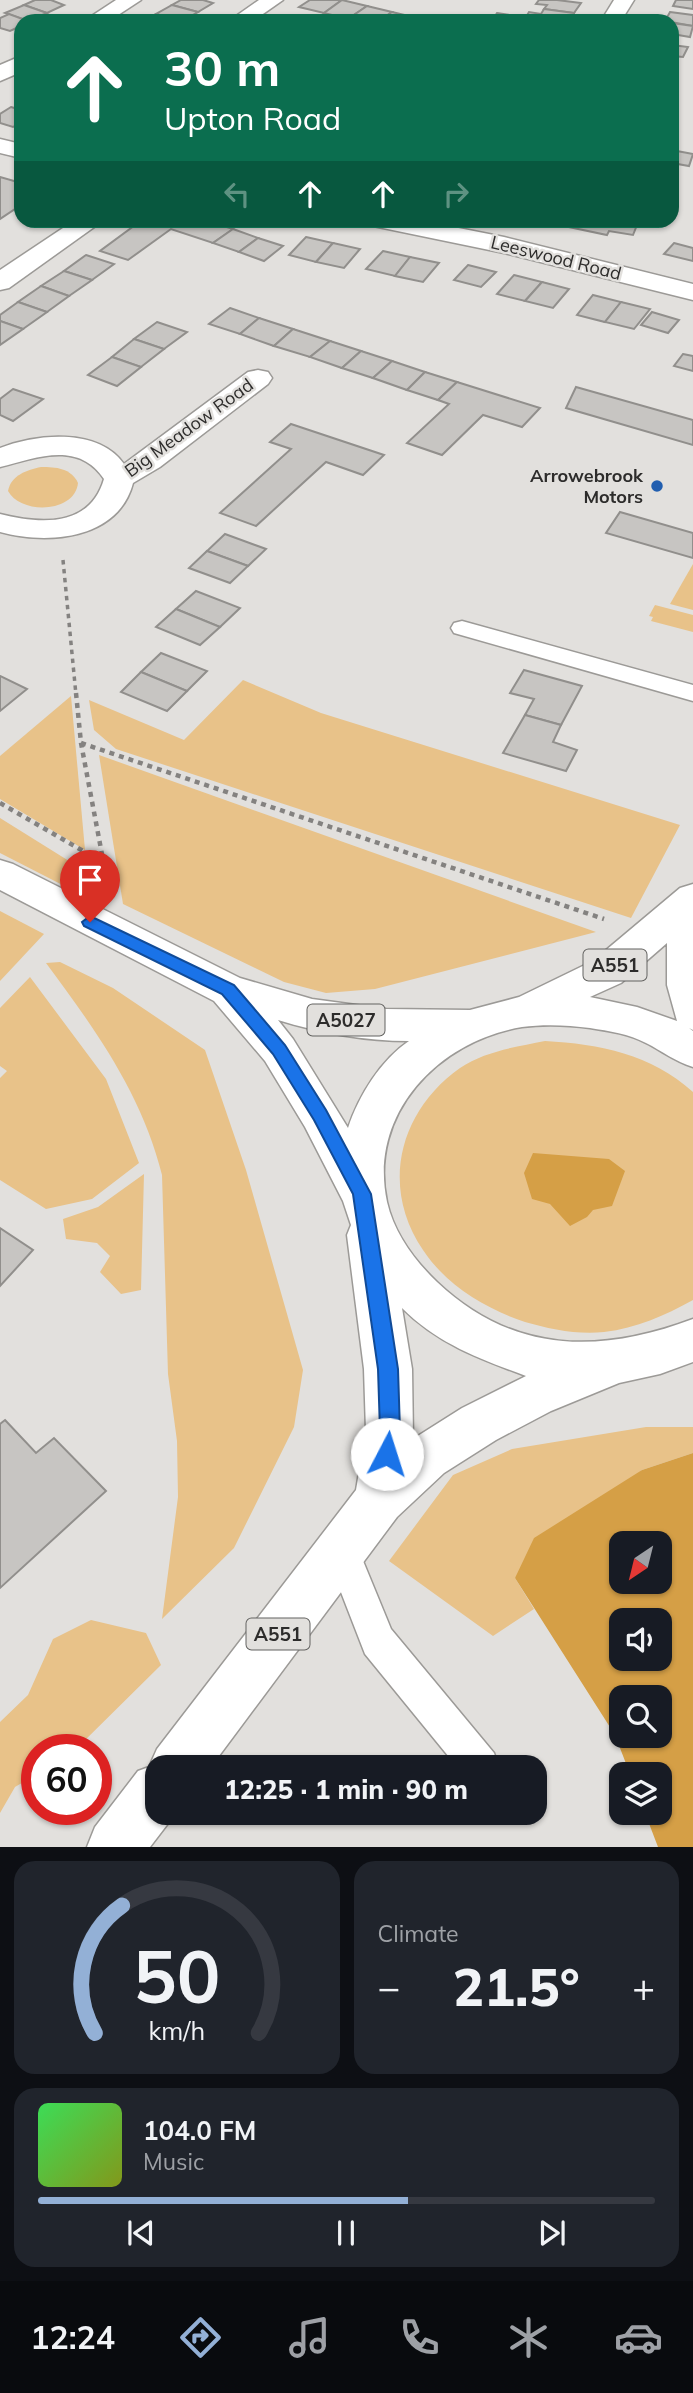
<!DOCTYPE html>
<html lang="en">
<head>
<meta charset="utf-8">
<style>
  body { margin:0; font-family:Mulish,sans-serif; background:#20242c; color:#f1f3f6; height:100vh; display:flex; flex-direction:column; font-size:26px; white-space:nowrap }
  * { box-sizing:border-box; margin:0 }
  p { font-size:23px; color:#9ea1a6 }
  .icon { flex:none; width:38px; height:38px; fill:none; stroke:currentColor; stroke-width:2; stroke-linecap:round; stroke-linejoin:round }
  .map { position:relative; height:1847px; overflow:hidden }
  .sheet { display:flex; flex-direction:column; gap:14px; padding:14px; background:#0d0f14; flex:1 }
  .sheet>* { flex:none }
  .guide { position:absolute; left:14px; top:14px; width:665px; height:214px; border-radius:21px; box-shadow:0 2px 5px #0004; background:#0b6e4f; color:#fff; overflow:hidden }
  .needle { width:46px; rotate:215deg }
  .buttons { position:absolute; left:609px; top:1531px; display:grid; gap:14px }
  .buttons a { display:grid; place-items:center; width:63px; height:63px; border-radius:14px; background:#171b24; box-shadow:0 2px 5px #0004; font-size:35px }
  .speed { position:absolute; left:21px; top:1734px; display:flex; gap:14px; font-size:35px; font-weight:700; text-align:center }
  .speed>* { display:grid; place-content:center; width:91px; height:91px; border-radius:50%; background:#171b24; box-shadow:0 2px 5px #0004; line-height:1 }
  .speed .limit { border:10px solid #d22; background:#fff; color:#111 }
  .pin { position:absolute; display:grid; place-items:center; width:60px; height:60px; color:#fff; margin:-72px -30px; border-radius:50% 50% 50% 0; rotate:-45deg; box-shadow:0 0 7px #0007 }
  .pin .icon { rotate:45deg }
  .me { position:absolute; width:77px; margin:-38px; rotate:5deg; stroke-linejoin:round; filter:drop-shadow(0 0 5px #0008) }
  .turn { display:flex; align-items:center; gap:24px; height:147px; padding:0 35px; font-size:32px }
  .turn .icon { width:91px; height:91px; stroke-width:2.5 }
  .turn b { display:block; font-size:49px; line-height:60px }
  .lanes { display:flex; align-items:center; height:66px; padding:0 35px; background:#0003; justify-content:center; gap:35px; direction:ltr }
  .lanes .off { opacity:.35 }
  .big { font-size:52px; font-weight:800; line-height:1.1 }
  .sheet .card { flex:1; display:flex; flex-direction:column; justify-content:center; gap:10px; min-width:0; padding:0 24px; border-radius:21px; background:#20242c }
  .sheet .dial { align-items:center; gap:0 }
  .dial svg { height:182px; overflow:visible; fill:none; stroke:#363941; stroke-width:7; stroke-linecap:round; text-anchor:middle }
  .dial text { fill:#f1f3f6; stroke:none }
  .song { display:flex; align-items:center; gap:21px }
  .cover { width:84px; height:84px; border-radius:10px; background:linear-gradient(135deg,hsl(130 70% 55%),hsl(70 70% 35%)) }
  .played { height:7px; border-radius:4px; background:linear-gradient(90deg,#93b0d6 60%,#363941 60%) }
  .keys { display:flex; justify-content:space-around; direction:ltr }
  .heat { display:flex; justify-content:space-between; align-items:center; font-size:38px; direction:ltr }
  .sheet .tiles { flex:1; display:grid; gap:14px; grid-template-columns:1fr 1fr }
  .card:last-child { grid-column:span 2 }
  .trip { position:absolute; left:145px; top:1755px; width:402px; height:70px; border-radius:21px; background:#171b24; box-shadow:0 2px 5px #0004; font-weight:800; line-height:70px; text-align:center }
  .dock { display:flex; height:112px; justify-content:space-around; align-items:center; background:#090b0e; color:#9ea1a6 }
  .dock .icon { width:49px; height:49px }
  .dock .selected { color:#93b0d6 }
  .dock b { font-size:32px; color:#f1f3f6 }
  .map>svg:first-child { display:block }
  .green { fill:#e8c289 }
  .forest { fill:#d59f46; fill-rule:evenodd }
  .building { fill:#c7c5c2; stroke:#918f8c; stroke-width:2 }
  .lines { fill:none; stroke-linecap:round; stroke-linejoin:round }
  .service-casing { stroke:#9c9a97; stroke-width:3 }
  .minor-casing { stroke:#9c9a97; stroke-width:3 }
  .primary-casing { stroke:#9c9a97; stroke-width:3 }
  .path-far1 { stroke:#848280; stroke-width:3.5; stroke-dasharray:4.5 4.5; stroke-linecap:butt }
  .path { stroke:#848280; stroke-width:4.5; stroke-dasharray:5 5; stroke-linecap:butt }
  .service { fill:#fff; fill-rule:evenodd }
  .minor { fill:#fff; fill-rule:evenodd }
  .primary { fill:#fff; fill-rule:evenodd }
  .route { fill:#1a73e8; stroke:#114b97; stroke-width:2 }
  .poi-dot { fill:#215eaf; stroke:#e2e0dd; stroke-width:2.5 }
  .labels { text-anchor:middle; stroke-width:5; stroke-linejoin:round; paint-order:stroke }
  .far-street-label { font-size:18px; fill:#2d2c2b; stroke:#e2e0dd }
  .far-poi-label { font-size:18px; font-weight:bold; fill:#2d2c2b; stroke:#e2e0dd; text-anchor:end }
  .shield { fill:#e2e0dd; stroke:#636260; stroke-width:2 }
  .shield-label { font-size:19px; font-weight:bold; fill:#2d2c2b }
</style>
</head>
<body>
<div class="map">
<svg width="693" height="1847" viewBox="0 0 693 1847">
  <rect width="100%" height="100%" fill="#e2e0dd"/>
  <g class="green">
    <path d="M41,467c15,0 30,1 37,16 -3,30 -57,32 -70,8 3,-16 19,-21 33,-24z"/>
    <polygon points="693,564 693,610 670,604"/>
    <polygon points="655,605 693,615 693,632 651,621 653,617 649,616"/>
    <polygon points="243,680 321,713 680,825 631,918 116,749 94,730 89,700 184,740"/>
    <polygon points="71,696 85,850 0,799 0,756"/>
    <polygon points="99,755 596,932 375,989 326,993 284,982 123,904"/>
    <polygon points="0,818 77,866 84,896 0,853"/>
    <polygon points="0,911 44,934 0,981"/>
    <path d="M60,962l53,26 92,62 41,120 57,200 -9,57 -60,121 -72,71 16,-122 -1,-56 -9,-67 -6,-199c-20,-81 -67,-146 -116,-212z"/>
    <polygon points="30,977 106,1079 139,1163 92,1199 46,1209 0,1180 0,1078 7,1071 0,1066 0,1008"/>
    <path d="M545,1041c55,3 106,13 148,51v208c-29,16 -56,28 -89,32 -26,3 -55,-3 -79,-10 -39,-13 -79,-37 -102,-72 -43,-63 -24,-139 37,-182 25,-17 56,-21 85,-27z"/>
    <polygon points="144,1174 141,1290 121,1294 100,1272 110,1256 97,1243 66,1239 63,1219 98,1207"/>
    <polygon points="646,1427 693,1427 693,1453 642,1470 515,1578 534,1609 493,1636 389,1561 453,1475 512,1449"/>
    <polygon points="91,1620 146,1633 161,1665 75,1750 37,1750 37,1774 15,1787 0,1813 0,1722 28,1695 53,1639"/>
  </g>
  <g class="forest">
    <polygon points="533,1153 609,1159 625,1171 612,1206 593,1210 587,1217 570,1226 550,1204 532,1199 524,1173"/>
    <path d="M693,1453v394h-35l-13,-34h15v-39h-30l-15,-39 -100,-157 19,-40 108,-68zM621,1544h39v38h-39zM621,1620h39v39h-39zM621,1698h39v38h-39z"/>
  </g>
  <g class="building">
    <polygon points="35,0 51,0 64,5 47,13 24,5"/>
    <polygon points="181,0 203,0 213,3 198,12 172,5"/>
    <polygon points="310,0 342,0 324,13 299,7"/>
    <polygon points="342,0 367,6 348,19 324,13"/>
    <polygon points="539,0 557,0 581,3 574,13 544,9 547,5 536,4"/>
    <polygon points="676,0 693,0 693,9 673,6"/>
    <polygon points="24,5 47,13 28,21 5,13"/>
    <polygon points="172,5 198,12 182,21 156,14"/>
    <polygon points="367,6 392,12 379,21 348,19"/>
    <polygon points="544,9 574,13 569,21 526,17 529,12 541,14"/>
    <polygon points="392,12 417,18 413,21 379,21"/>
    <polygon points="670,12 693,15 693,26 665,21"/>
    <polygon points="497,13 523,17 521,21 493,19"/>
    <polygon points="9,14 28,21 21,21 21,26 10,31 0,28 0,18"/>
    <polygon points="156,14 182,21 145,21"/>
    <polygon points="672,23 693,26 690,37 672,34"/>
    <polygon points="672,45 688,47 683,57 672,56"/>
    <polygon points="11,107 21,110 21,122 13,127 0,123 0,114"/>
    <polygon points="677,151 693,154 689,166 672,163"/>
    <polygon points="0,177 21,183 21,205 0,219"/>
    <polygon points="142,220 204,220 233,229 213,243 171,229 128,260 100,251"/>
    <polygon points="567,220 613,220 637,225 633,235 609,231 607,235 564,226"/>
    <polygon points="233,229 258,238 239,252 213,243"/>
    <polygon points="306,237 333,243 316,262 289,255"/>
    <polygon points="258,238 283,246 264,261 239,252"/>
    <polygon points="333,243 360,249 344,268 316,262"/>
    <polygon points="674,243 693,248 693,261 664,254"/>
    <polygon points="383,251 410,257 395,276 366,269"/>
    <polygon points="86,255 114,264 92,280 64,271"/>
    <polygon points="410,257 439,263 423,282 395,276"/>
    <polygon points="468,265 496,272 481,287 454,280"/>
    <polygon points="64,271 92,280 69,296 41,286"/>
    <polygon points="514,275 542,282 525,301 497,294"/>
    <polygon points="542,282 569,289 553,308 525,301"/>
    <polygon points="41,286 69,296 47,312 18,302"/>
    <polygon points="593,295 621,302 605,322 577,315"/>
    <polygon points="18,302 47,312 23,329 0,321 0,315"/>
    <polygon points="621,302 650,309 634,329 605,322"/>
    <polygon points="230,308 259,318 240,334 209,324"/>
    <polygon points="652,312 679,320 668,333 641,325"/>
    <polygon points="259,318 293,329 274,346 240,334"/>
    <polygon points="0,321 23,329 0,345"/>
    <polygon points="157,322 187,332 164,349 134,339"/>
    <polygon points="293,329 330,341 310,357 274,346"/>
    <polygon points="134,339 164,349 141,367 112,357"/>
    <polygon points="330,341 361,351 342,368 310,357"/>
    <polygon points="361,351 392,361 373,378 342,368"/>
    <polygon points="683,354 693,356 693,371 674,366"/>
    <polygon points="112,357 141,367 117,386 88,375"/>
    <polygon points="392,361 425,372 407,390 373,378"/>
    <polygon points="425,372 457,382 438,400 407,390"/>
    <polygon points="457,382 540,408 522,427 483,415 442,455 407,443 449,404 438,400"/>
    <polygon points="576,387 693,420 693,445 566,408"/>
    <polygon points="13,389 43,399 13,421 0,415 0,399"/>
    <polygon points="291,424 384,455 363,475 326,462 256,526 220,513 291,449 270,442"/>
    <polygon points="620,512 693,533 693,558 606,533"/>
    <polygon points="225,534 266,549 248,566 207,551"/>
    <polygon points="207,551 248,566 230,583 189,568"/>
    <polygon points="196,591 240,608 220,627 176,609"/>
    <polygon points="176,609 220,627 200,645 156,627"/>
    <polygon points="161,653 207,671 187,691 141,672"/>
    <polygon points="524,670 582,686 561,725 525,715 534,699 510,693"/>
    <polygon points="141,672 187,691 167,711 121,692"/>
    <polygon points="0,676 27,689 0,711"/>
    <polygon points="525,715 561,725 553,742 577,750 566,771 503,753"/>
    <polygon points="0,1228 33,1250 0,1286"/>
    <polygon points="5,1420 36,1453 54,1438 106,1491 0,1588 0,1424"/>
  </g>
  <g class="lines">
    <defs>
      <g id="service">
        <polygon points="462,621 693,685 693,701 454,633 451,628 454,623"/>
        <polygon points="342,1534 354,1539 391,1629 494,1753 499,1768 458,1768 365,1654 325,1551 330,1539"/>
      </g>
      <g id="minor">
        <polygon points="116,0 141,0 109,21 84,21"/>
        <polygon points="259,0 283,0 253,21 229,21"/>
        <polygon points="614,0 634,0 621,21 601,21"/>
        <polygon points="21,56 21,72 0,81 0,65"/>
        <polygon points="0,139 21,144 21,158 0,153"/>
        <polygon points="75,220 104,220 9,288 0,290 0,270"/>
        <polygon points="366,220 418,220 504,237 693,284 693,300 504,253 378,227 369,225"/>
        <path d="M258,370l10,2 4,6 -4,6 -108,83 -27,16c-15,57 -86,62 -133,49v-18c40,10 90,14 104,-35 -26,-39 -68,-21 -104,-12v-19c36,-14 98,-21 124,16l124,-92z"/>
      </g>
      <path id="primary" d="M0,860l13,4 227,114 72,21 74,10 84,1 49,-13 74,-36 87,-73 13,-4v146l-4,-2 4,3v36c-17,-5 -31,-16 -47,-24 -17,-9 -37,-12 -56,-15 -22,-3 -46,-4 -68,-1 -84,14 -154,87 -135,175 7,31 28,59 50,80 76,72 163,72 256,37v43l-33,12 -41,9 -68,28 -55,29 -52,33 -47,44 -187,251h-52v45h18l-26,34h-63l8,-20 43,-56 11,-4 8,-18 199,-259 10,-59 -2,-62 -17,-134 4,-10 -8,-24 -38,-74 -40,-66 -51,-60 -214,-111zM667,943v42l10,36 -40,-14 -47,-10 31,-14zM278,1020c42,13 87,21 131,21 -28,19 -50,54 -61,87l-55,-89zM402,1308c36,36 78,51 124,68l-64,32 -49,31 -1,-70z"/>
    </defs>
    <use href="#service" class="service-casing"/>
    <use href="#minor" class="minor-casing"/>
    <use href="#primary" class="primary-casing"/>
    <polyline class="path-far1" points="63,560 76,695"/>
    <g class="path">
      <polyline points="76,693 81,743 107,881"/>
      <polyline points="81,743 604,919"/>
      <polyline points="0,803 102,862"/>
    </g>
    <use href="#service" class="service"/>
    <use href="#minor" class="minor"/>
    <use href="#primary" class="primary"/>
  </g>
  <polygon class="route" points="90,916 234,985 285,1045 326,1110 371,1194 398,1369 400,1431 394,1461 387,1463 379,1461 376,1454 380,1431 378,1369 353,1194 314,1120 273,1054 222,994 84,926 82,922"/>
  <circle class="poi-dot" cx="657" cy="486" r="7"/>
  <g class="labels">
    <g class="far-street-label">
      <text transform="translate(556 258) rotate(14)" y="6">Leeswood Road</text>
      <text transform="translate(189 428) rotate(-36)" y="6">Big Meadow Road</text>
    </g>
    <g class="far-poi-label">
      <text x="643" y="482">Arrowebrook<tspan x="643" dy="21">Motors</tspan></text>
    </g>
    <g class="shield">
      <rect x="583.5" y="949.5" width="63" height="31" rx="5"/>
      <rect x="307.5" y="1004.5" width="77" height="31" rx="5"/>
      <rect x="246.5" y="1618.5" width="63" height="31" rx="5"/>
    </g>
    <g class="shield-label">
      <text x="615" y="972">A551</text>
      <text x="346" y="1027">A5027</text>
      <text x="278" y="1641">A551</text>
    </g>
  </g>
</svg>
<div class="buttons">
<a><svg class="needle" viewBox="-14 -14 28 28"><path d="M0-13l5 13h-10z" fill="#e53935"/><path d="M0 13l5-13h-10z" fill="#9ea1a6"/></svg></a>
<a><svg class="icon" aria-label="sound" viewBox="0 0 24 24"><path d="M4 9h4l5-4v14l-5-4H4zM17 9q2 3 0 6"/></svg></a>
<a><svg class="icon" aria-label="search" viewBox="0 0 24 24"><circle cx="10" cy="10" r="6"/><path d="M15 15l6 6"/></svg></a>
<a><svg class="icon" aria-label="layers" viewBox="0 0 24 24"><path d="M12 4l9 5-9 5-9-5zM3 14l9 5 9-5"/></svg></a>
</div>
<div class="speed"><div class="limit">60</div></div>
<div class="pin" style="left:90px;top:922px;background:#d93025"><svg class="icon" aria-label="arrive" viewBox="0 0 24 24"><path d="M6 21V4h12l-3 4 3 4H6"/></svg></div>
<svg class="me" style="left:387px;top:1454px" viewBox="-20 -20 40 40"><circle r="19" fill="#fff"/><path d="M0-13L10 11 0 6-10 11z" fill="#1a73e8"/></svg>
<div class="trip">12:25 · 1 min · 90 m</div>
<div class="guide">
<div class="turn"><svg class="icon" aria-label="ahead" viewBox="0 0 24 24"><path d="M12 20V5M6 11l6-6 6 6"/></svg><div><b>30 m</b>Upton Road</div></div>
<div class="lanes"><svg class="icon off" aria-label="left" viewBox="0 0 24 24"><path d="M17 20v-9H6M10 6l-5 5 5 5"/></svg><svg class="icon" aria-label="ahead" viewBox="0 0 24 24"><path d="M12 20V5M6 11l6-6 6 6"/></svg><svg class="icon" aria-label="ahead" viewBox="0 0 24 24"><path d="M12 20V5M6 11l6-6 6 6"/></svg><svg class="icon off" aria-label="right" viewBox="0 0 24 24"><path d="M7 20v-9h11M14 6l5 5-5 5"/></svg></div>
</div>
</div>
<section class="sheet">
<div class="tiles">
<div class="card dial"><svg viewBox="0 0 100 80">
<path d="M14 69A42 42 0 1 1 86 69"/>
<path d="M14 69A42 42 0 0 1 26 13" stroke="#93b0d6"/>
<text x="50" y="56" font-size="32" font-weight="700">50</text>
<text x="50" y="72" font-size="11">km/h</text>
</svg></div>
<div class="card"><p>Climate</p>
<div class="heat"><a>−</a><b class="big">21.5°</b><a>+</a></div>
</div>
<div class="card">
<div class="song"><i class="cover"></i><div><b>104.0 FM</b><p>Music</p></div></div>
<div class="played"></div>
<div class="keys"><svg class="icon" aria-label="previous" viewBox="0 0 24 24"><path d="M18 5L8 12l10 7zM5 5v14"/></svg><svg class="icon" aria-label="pause" viewBox="0 0 24 24"><path d="M8 5v14M16 5v14"/></svg><svg class="icon" aria-label="next" viewBox="0 0 24 24"><path d="M6 5l10 7-10 7zM19 5v14"/></svg></div>
</div>
</div>
</section>
<nav class="dock">
<b>12:24</b>
<svg class="icon selected" aria-label="directions" viewBox="0 0 24 24"><path d="M12 3l9 9-9 9-9-9zM9 14v-3h6M13 9l2 2-2 2"/></svg>
<svg class="icon" aria-label="music" viewBox="0 0 24 24"><path d="M9 18V5l10-2v13"/><circle cx="6" cy="18" r="3"/><circle cx="16" cy="16" r="3"/></svg>
<svg class="icon" aria-label="phone" viewBox="0 0 24 24"><path d="M5 4h4l2 5-3 2q2 4 5 5l2-3 5 2v4C11 20 4 13 5 4z"/></svg>
<svg class="icon" aria-label="climate" viewBox="0 0 24 24"><path d="M12 3v18M4 7l16 10M4 17L20 7"/></svg>
<svg class="icon" aria-label="car" viewBox="0 0 24 24"><path d="M5 17H2v-5l4-1 3-4h7l3 4 3 1v5h-3M9 17h6M6 11h13"/><circle cx="7" cy="17" r="2"/><circle cx="17" cy="17" r="2"/></svg>
</nav>
</body>
</html>
